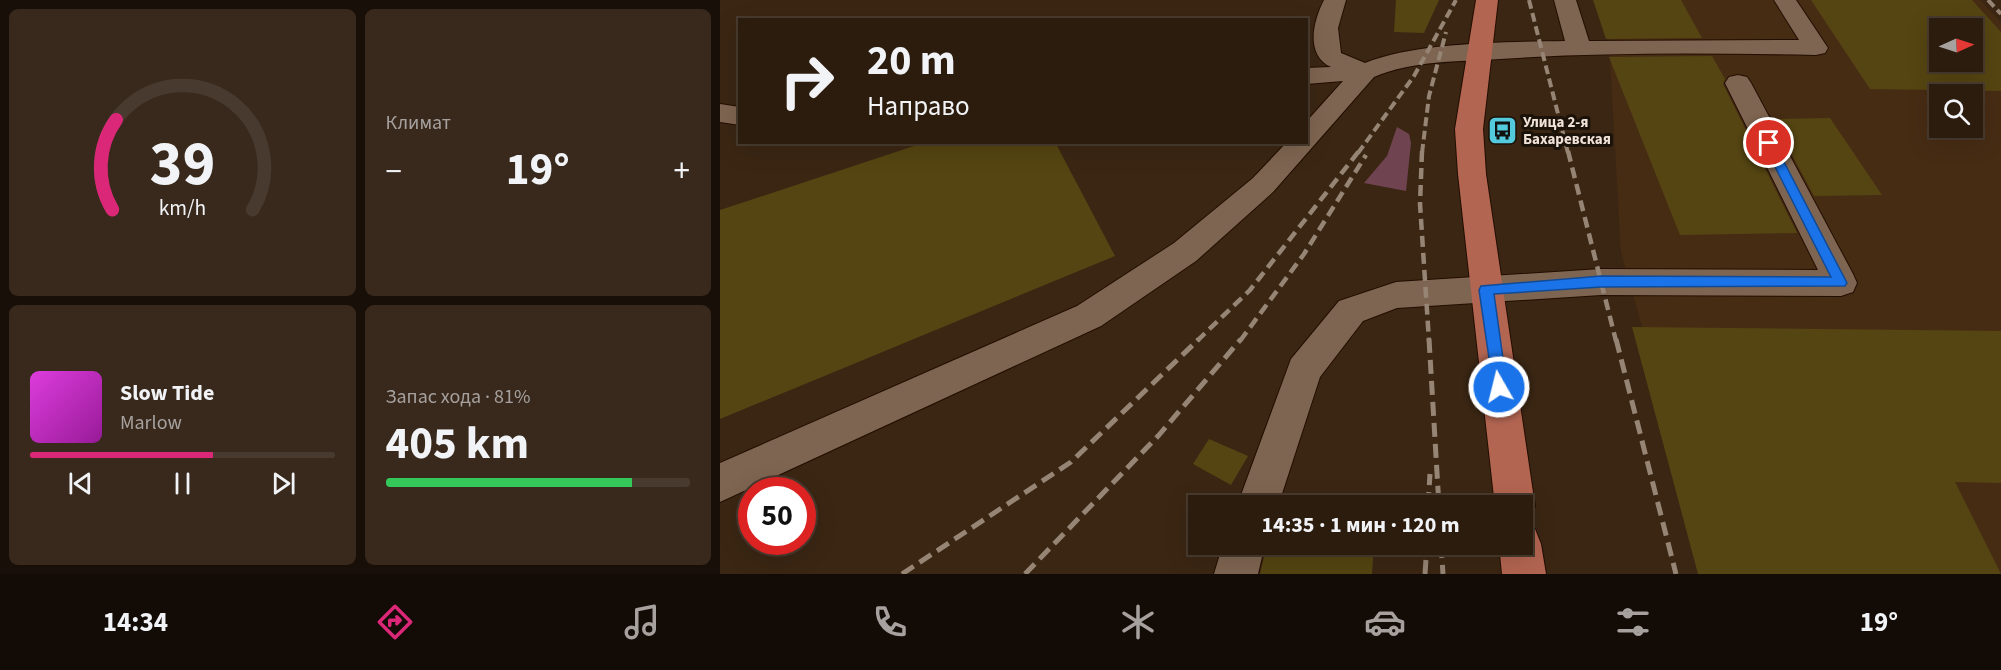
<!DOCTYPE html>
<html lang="ru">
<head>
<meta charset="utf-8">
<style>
  body { margin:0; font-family:"Source Sans 3",sans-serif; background:#38291c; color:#f1f3f6; height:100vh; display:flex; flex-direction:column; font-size:22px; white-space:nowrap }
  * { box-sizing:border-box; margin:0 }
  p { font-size:20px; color:#a6a19e }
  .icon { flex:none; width:33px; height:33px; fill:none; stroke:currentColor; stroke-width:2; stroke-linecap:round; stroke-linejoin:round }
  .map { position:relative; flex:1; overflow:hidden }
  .side { display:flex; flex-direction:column; gap:9px; padding:9px; background:#180f08; width:720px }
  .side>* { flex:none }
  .top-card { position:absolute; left:18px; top:18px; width:570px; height:126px; border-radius:0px; box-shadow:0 6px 24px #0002,0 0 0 2px #483a2e; background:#2c1c0e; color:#f1f3f6; overflow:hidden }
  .needle { width:39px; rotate:87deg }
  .fabs { position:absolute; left:1209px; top:18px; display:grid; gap:12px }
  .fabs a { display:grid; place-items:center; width:54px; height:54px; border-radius:0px; background:#2c1c0e; box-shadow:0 6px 24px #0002,0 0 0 2px #483a2e; font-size:30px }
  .speed { position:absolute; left:18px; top:477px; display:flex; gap:12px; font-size:30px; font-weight:700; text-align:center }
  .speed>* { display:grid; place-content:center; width:78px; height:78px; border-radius:50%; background:#2c1c0e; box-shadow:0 6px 24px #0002,0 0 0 2px #483a2e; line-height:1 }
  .speed .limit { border:9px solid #d22; background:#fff; color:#111 }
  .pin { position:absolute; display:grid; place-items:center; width:51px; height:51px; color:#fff; margin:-26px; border:3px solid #fff; border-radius:50%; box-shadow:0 2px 6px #0007 }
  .me { position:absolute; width:66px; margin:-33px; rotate:352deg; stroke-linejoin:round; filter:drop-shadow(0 0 4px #0008) }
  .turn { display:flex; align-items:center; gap:21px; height:126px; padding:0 30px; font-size:27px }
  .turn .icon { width:78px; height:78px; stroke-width:2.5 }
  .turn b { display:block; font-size:42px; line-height:51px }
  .big { font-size:45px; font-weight:700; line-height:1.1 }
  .side .card { flex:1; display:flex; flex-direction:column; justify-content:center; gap:9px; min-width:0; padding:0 21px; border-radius:9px; background:#38291c }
  .side .dial { align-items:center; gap:0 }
  .dial svg { height:156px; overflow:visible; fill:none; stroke:#483a2e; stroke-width:7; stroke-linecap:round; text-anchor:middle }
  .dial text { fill:#f1f3f6; stroke:none }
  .song { display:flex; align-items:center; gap:18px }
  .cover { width:72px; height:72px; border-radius:9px; background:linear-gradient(135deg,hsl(300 70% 55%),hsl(300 70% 35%)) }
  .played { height:6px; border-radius:3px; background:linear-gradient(90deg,#db2777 60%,#483a2e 60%) }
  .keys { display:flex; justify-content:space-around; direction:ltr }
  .heat { display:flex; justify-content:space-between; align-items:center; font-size:33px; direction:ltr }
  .charge { height:9px; border-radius:4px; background:linear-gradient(90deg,#34c759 81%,#483a2e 0) }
  .side .tiles { flex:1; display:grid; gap:9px; grid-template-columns:repeat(2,1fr) }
  .trip { position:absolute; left:468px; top:495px; width:345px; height:60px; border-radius:0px; background:#2c1c0e; box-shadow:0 6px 24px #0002,0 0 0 2px #483a2e; font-weight:700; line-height:60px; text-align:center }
  .tab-bar { display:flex; height:96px; justify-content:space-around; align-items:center; background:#120b06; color:#a6a19e }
  .tab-bar .icon { width:42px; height:42px }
  .tab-bar .on { color:#db2777 }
  .tab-bar b { font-size:27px; color:#f1f3f6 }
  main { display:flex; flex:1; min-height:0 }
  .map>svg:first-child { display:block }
  .built { fill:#472c14; fill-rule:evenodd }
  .green { fill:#6f4450 }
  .building { fill:#554512; fill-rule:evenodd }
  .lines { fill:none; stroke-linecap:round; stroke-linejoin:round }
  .minor-casing { stroke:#220e00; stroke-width:2 }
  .major-casing { stroke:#220e00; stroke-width:2 }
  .minor { fill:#7e6551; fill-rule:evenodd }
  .major { fill:#b26551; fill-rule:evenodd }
  .rail-far2 { stroke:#968575; stroke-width:4; stroke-dasharray:9 4.5; stroke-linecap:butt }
  .rail-far1 { stroke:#968575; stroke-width:4.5; stroke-dasharray:11 6; stroke-linecap:butt }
  .rail { stroke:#968575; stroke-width:5; stroke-dasharray:14 7; stroke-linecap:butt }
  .route { fill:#1a73e8; stroke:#114b97; stroke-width:1.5 }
  .labels { text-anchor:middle; stroke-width:6; stroke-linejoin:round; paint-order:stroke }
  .poi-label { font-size:15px; font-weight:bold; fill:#f0e2d6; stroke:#1b120a; text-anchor:start }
</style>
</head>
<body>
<main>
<section class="side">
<div class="tiles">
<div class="card dial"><svg viewBox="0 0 100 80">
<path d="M14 69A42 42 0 1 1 86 69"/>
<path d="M14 69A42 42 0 0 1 16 23" stroke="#db2777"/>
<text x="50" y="56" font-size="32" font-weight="700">39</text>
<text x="50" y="72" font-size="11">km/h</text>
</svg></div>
<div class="card"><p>Климат</p>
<div class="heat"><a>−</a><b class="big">19°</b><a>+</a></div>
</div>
<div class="card">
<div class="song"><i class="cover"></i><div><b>Slow Tide</b><p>Marlow</p></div></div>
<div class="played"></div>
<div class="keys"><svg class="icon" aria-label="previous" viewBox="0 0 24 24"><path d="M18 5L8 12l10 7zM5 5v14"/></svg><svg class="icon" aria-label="pause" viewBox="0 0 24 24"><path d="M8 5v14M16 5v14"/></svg><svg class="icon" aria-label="next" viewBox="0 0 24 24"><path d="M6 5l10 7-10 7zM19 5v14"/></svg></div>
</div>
<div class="card"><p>Запас хода · 81%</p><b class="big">405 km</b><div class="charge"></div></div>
</div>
</section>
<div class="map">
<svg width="1281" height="574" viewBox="0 0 1281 574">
  <rect width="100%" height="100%" fill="#3b2613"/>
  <path class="built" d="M880,0h380l21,22v552h-289l-91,-322 -13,-228zM1220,28h32v34h-32zM1220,94h32v34h-32z"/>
  <polygon class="green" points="677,127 689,134 691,143 686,191 644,183 667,156"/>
  <g class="building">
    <polygon points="676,0 719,0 704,33 674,32"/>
    <polygon points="873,0 961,0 982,38 886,39"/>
    <path d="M1091,0h161l29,32v59l-131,-2zM1220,28h32v34h-32z"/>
    <polygon points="992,56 1005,79 1003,84 1077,233 960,235 889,57"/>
    <polygon points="1110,118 1162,195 1094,196 1053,119"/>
    <polygon points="206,142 335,142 395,256 0,419 0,210"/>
    <polygon points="912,327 1281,331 1281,483 1235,482 1281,574 978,574"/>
    <polygon points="489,439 528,456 511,485 473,464"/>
    <polygon points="547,544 654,544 652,574 540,574"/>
  </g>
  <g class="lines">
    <defs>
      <g id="minor">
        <path d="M604,0h22l-8,28 3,25 24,10c51,-21 143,-21 200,-22l-11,-41h22l13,41 210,-1 -25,-40h22l32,48 -3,5 -9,2c-105,-2 -211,-3 -316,4 -43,3 -86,1 -126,18l-101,115 -77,69 -95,65 -381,176v-39l357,-157 97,-63 79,-65 34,-36h19v-20l37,-41 -37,3v-16l25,-1c-26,-12 -18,-46 -7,-67z"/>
        <polygon points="1018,75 1027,77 1031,83 1133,274 1137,283 1133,292 1121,296 881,295 677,308 643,321 600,377 558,506 517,506 571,359 619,301 676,282 881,269 1098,270 1005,83 1009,77"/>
        <polygon points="0,104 20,107 20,125 0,122"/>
        <polygon points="503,544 545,544 538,574 494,574"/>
      </g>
      <g id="major">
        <polygon points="756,0 778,0 763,129 766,174 815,506 809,520 802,523 802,506 775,506 738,174 735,129"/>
        <polygon points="802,524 815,529 821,544 826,574 782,574 779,544 802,544"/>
      </g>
    </defs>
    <use href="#minor" class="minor-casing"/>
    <use href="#major" class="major-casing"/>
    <use href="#minor" class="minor"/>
    <use href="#major" class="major"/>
    <g class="rail-far2">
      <polyline points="809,0 848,153"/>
      <polyline points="1268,0 1281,14"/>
      <polyline points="638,153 694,76 736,0"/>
      <polyline points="702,153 709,96 726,32"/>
    </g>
    <g class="rail-far1">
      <polyline points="702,151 700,204 709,341"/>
      <polyline points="848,151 896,341"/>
      <polyline points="477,341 530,290 639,151"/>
      <polyline points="520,341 584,254 646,155"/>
    </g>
    <g class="rail">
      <polyline points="709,339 719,506"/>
      <polyline points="896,339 956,574"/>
      <polyline points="708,506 710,474"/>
      <polyline points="721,544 723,574"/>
      <polyline points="182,574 351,462 479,339"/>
      <polyline points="305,574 439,435 521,339"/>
      <polyline points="705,574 707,544"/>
    </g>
  </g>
  <polygon class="route" points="1049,139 1054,143 1127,283 1125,286 881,287 774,294 787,387 784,392 774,392 759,290 761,286 881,276 1111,277 1043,143"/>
  <defs>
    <symbol id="bus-square" viewBox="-11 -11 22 22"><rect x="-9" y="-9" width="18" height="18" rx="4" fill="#54cadd" stroke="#1b120a"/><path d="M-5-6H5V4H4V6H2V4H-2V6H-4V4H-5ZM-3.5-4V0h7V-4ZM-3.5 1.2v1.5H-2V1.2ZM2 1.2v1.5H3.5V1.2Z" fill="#111"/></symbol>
  </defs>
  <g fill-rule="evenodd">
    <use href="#bus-square" x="766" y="114" width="33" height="33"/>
  </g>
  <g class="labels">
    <g class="poi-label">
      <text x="803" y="127">Улица 2-я<tspan x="803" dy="17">Бахаревская</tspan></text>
    </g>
  </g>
</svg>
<div class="fabs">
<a><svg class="needle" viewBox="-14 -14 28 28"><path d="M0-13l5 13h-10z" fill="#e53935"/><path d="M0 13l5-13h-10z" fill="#a6a19e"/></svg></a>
<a><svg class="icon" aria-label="search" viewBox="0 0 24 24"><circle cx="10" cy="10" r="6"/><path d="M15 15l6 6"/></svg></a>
</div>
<div class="speed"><div class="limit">50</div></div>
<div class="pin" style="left:1049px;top:143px;background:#d93025"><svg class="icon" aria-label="arrive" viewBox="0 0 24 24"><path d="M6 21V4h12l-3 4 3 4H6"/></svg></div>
<svg class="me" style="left:779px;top:387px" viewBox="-20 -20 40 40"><circle r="17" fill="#1a73e8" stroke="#fff" stroke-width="3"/><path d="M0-11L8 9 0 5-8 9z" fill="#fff"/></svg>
<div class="trip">14:35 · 1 мин · 120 m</div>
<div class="top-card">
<div class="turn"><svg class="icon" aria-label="right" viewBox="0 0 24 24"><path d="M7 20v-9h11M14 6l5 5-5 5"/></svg><div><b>20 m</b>Направо</div></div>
</div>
</div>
</main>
<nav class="tab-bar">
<b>14:34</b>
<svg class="icon on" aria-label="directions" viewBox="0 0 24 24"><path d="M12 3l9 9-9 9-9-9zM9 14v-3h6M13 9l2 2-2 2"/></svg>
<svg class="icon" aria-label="music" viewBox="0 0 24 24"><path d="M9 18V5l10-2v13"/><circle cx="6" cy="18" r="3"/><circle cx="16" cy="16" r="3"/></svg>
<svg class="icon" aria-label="phone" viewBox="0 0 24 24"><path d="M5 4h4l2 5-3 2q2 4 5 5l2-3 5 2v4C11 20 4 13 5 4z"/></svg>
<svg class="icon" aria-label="climate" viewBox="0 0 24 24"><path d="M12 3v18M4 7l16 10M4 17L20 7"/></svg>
<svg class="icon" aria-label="car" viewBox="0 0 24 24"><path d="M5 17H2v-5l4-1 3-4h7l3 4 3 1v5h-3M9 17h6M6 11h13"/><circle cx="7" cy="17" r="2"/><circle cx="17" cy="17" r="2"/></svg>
<svg class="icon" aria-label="filters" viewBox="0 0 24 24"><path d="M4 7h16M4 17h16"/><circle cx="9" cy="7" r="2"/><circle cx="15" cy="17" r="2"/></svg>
<b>19°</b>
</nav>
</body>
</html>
